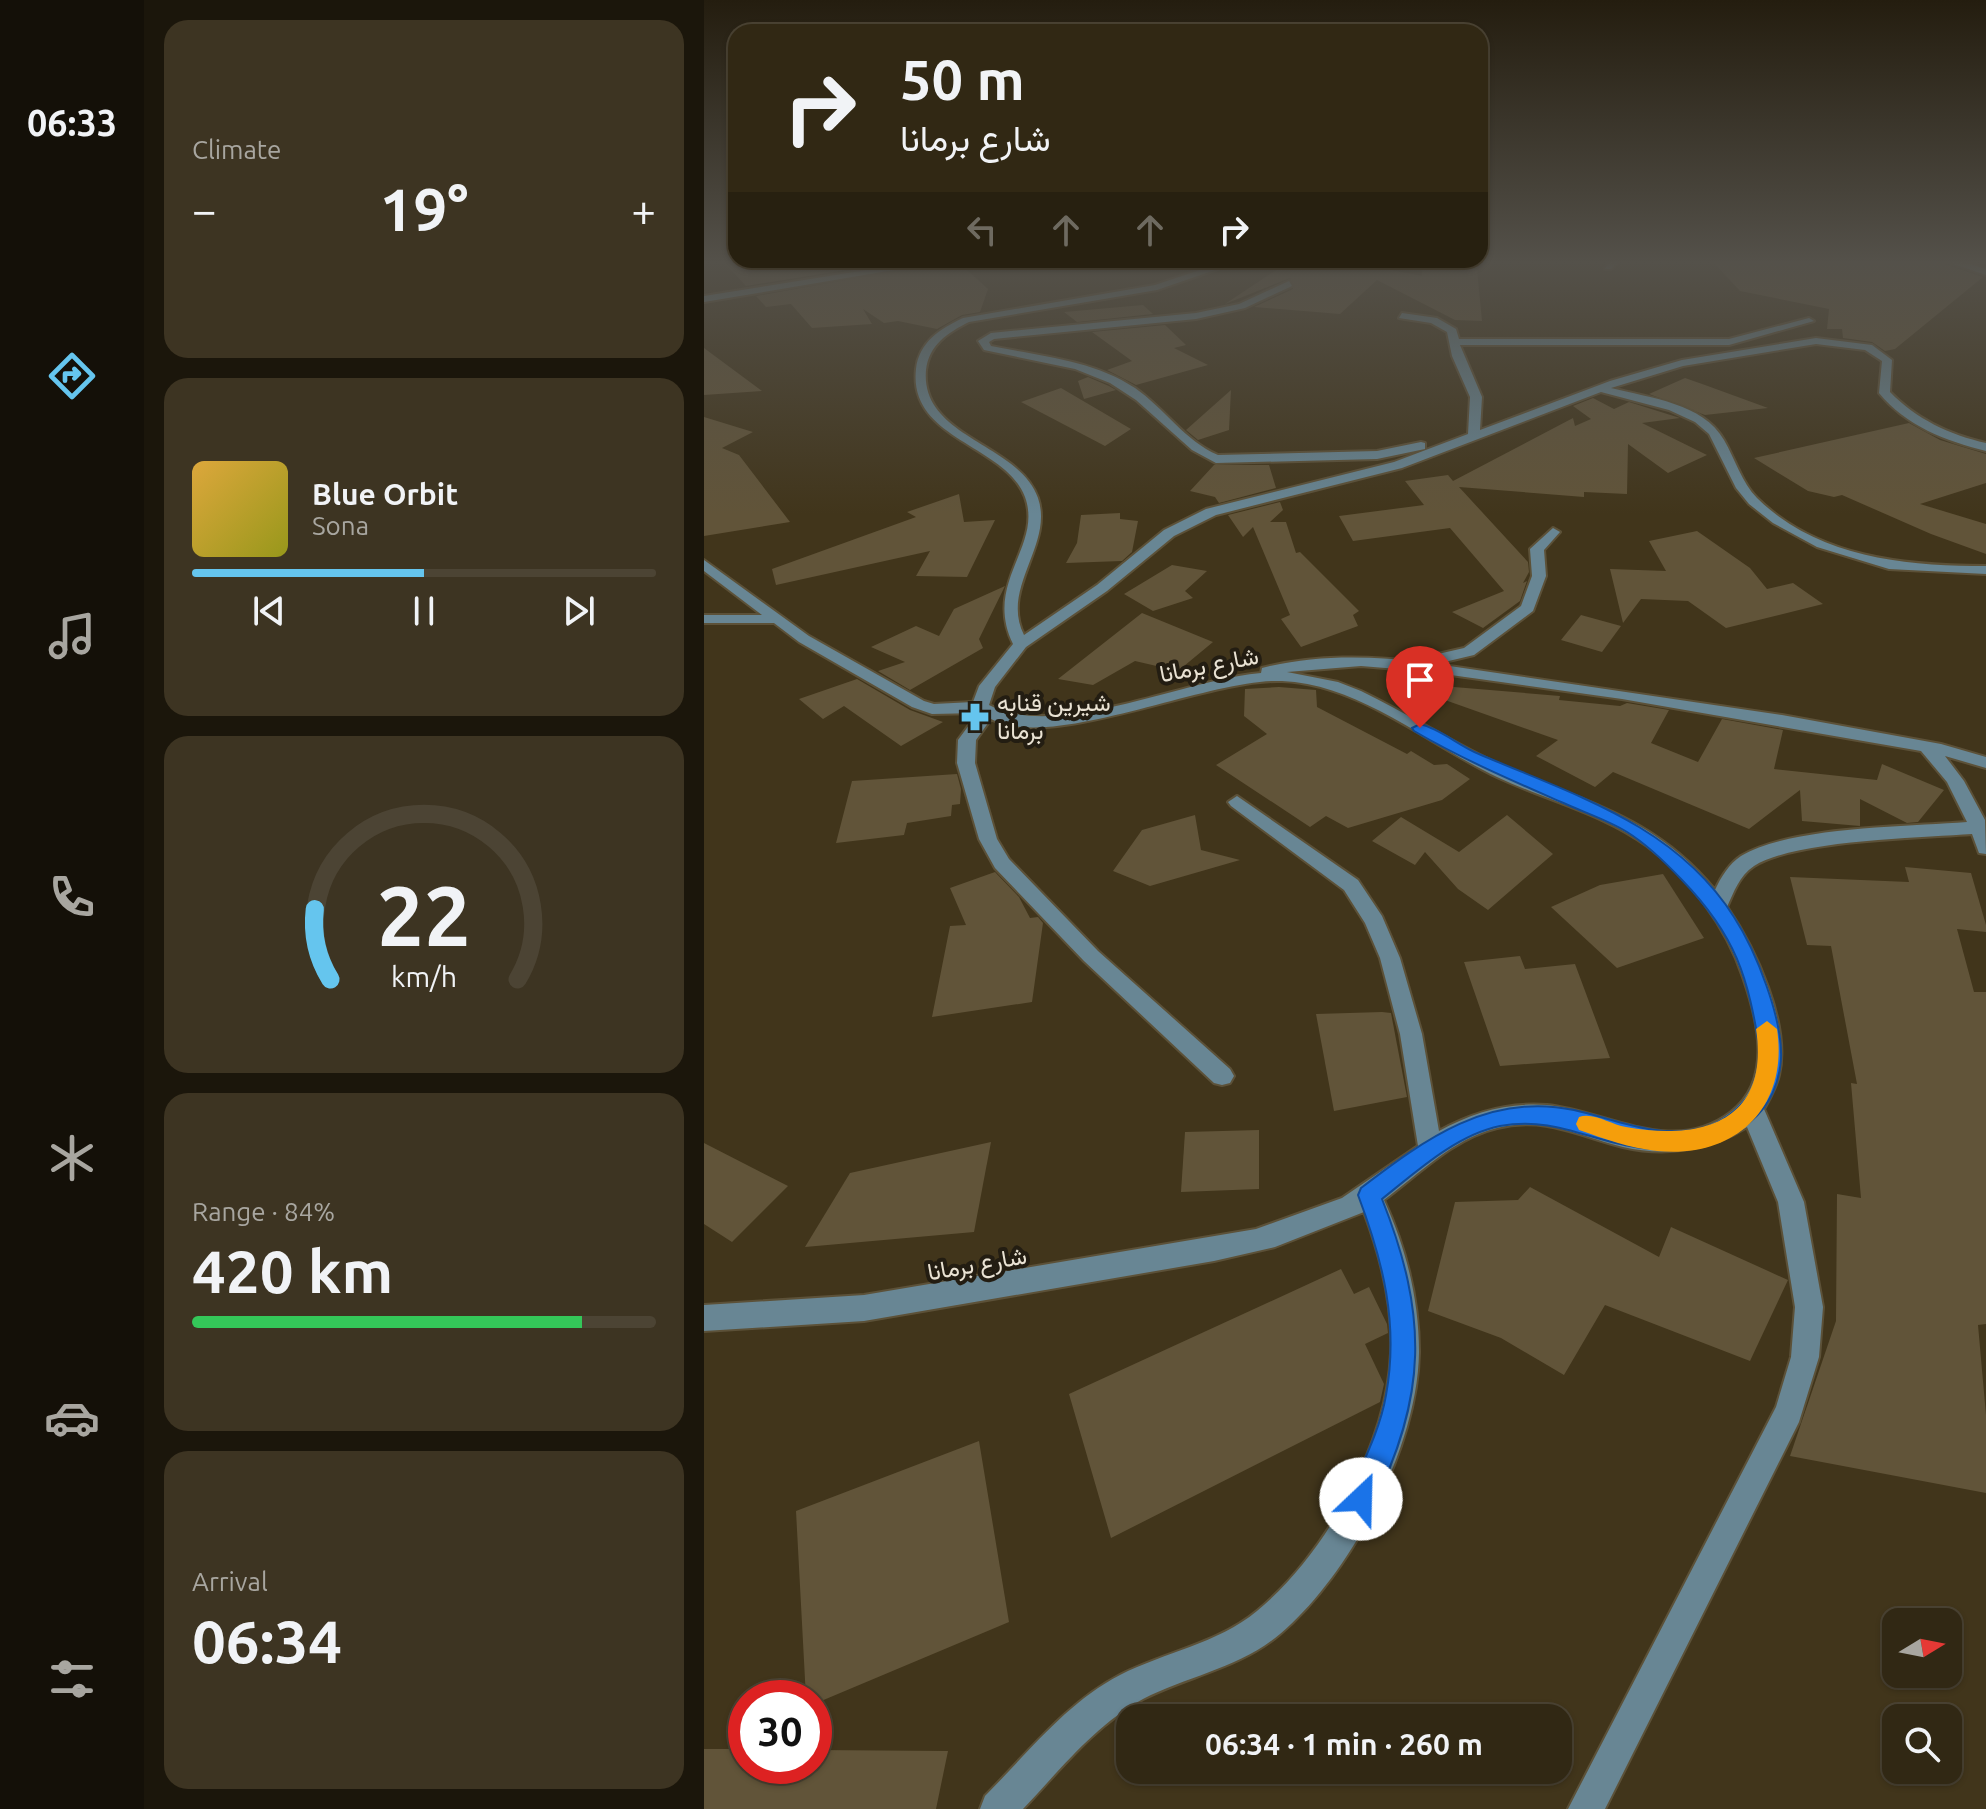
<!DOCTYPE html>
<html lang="en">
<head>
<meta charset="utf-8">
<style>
  body { margin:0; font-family:Ubuntu,Vazirmatn,sans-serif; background:#3d3422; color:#f1f3f6; height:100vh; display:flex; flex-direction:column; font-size:30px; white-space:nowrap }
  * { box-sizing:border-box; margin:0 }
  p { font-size:26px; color:#a8a6a0 }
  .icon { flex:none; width:44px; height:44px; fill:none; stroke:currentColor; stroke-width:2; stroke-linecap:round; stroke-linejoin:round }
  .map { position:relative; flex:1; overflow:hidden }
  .drawer { display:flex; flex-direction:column; gap:20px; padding:20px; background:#1b160b; width:560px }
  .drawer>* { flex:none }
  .guide { position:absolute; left:24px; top:24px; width:760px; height:244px; border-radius:24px; box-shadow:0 2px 6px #0004,0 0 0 2px #4c4434; background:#312814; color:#f1f3f6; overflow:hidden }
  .needle { width:52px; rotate:80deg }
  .tools { position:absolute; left:1178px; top:1608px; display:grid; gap:16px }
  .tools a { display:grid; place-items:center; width:80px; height:80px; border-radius:16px; background:#312814; box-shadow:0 2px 6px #0004,0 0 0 2px #4c4434; font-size:40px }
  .speed { position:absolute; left:24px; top:1680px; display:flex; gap:16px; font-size:40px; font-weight:700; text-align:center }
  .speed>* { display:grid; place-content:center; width:104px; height:104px; border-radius:50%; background:#312814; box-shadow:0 2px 6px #0004,0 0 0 2px #4c4434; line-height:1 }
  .speed .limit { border:12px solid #d22; background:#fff; color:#111 }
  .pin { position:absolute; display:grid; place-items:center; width:68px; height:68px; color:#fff; margin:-82px -34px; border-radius:50% 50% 50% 0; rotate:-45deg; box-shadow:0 0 8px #0007 }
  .pin .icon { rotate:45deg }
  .me { position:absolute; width:88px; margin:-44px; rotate:24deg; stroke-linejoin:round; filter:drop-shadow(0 0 6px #0008) }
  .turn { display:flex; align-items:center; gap:28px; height:168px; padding:0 40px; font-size:36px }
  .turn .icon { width:104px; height:104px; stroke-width:2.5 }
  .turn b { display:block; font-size:56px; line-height:68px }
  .lanes { display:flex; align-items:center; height:76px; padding:0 40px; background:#0003; justify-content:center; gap:40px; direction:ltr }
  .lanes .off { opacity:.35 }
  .big { font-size:60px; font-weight:700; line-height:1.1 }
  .drawer .card { flex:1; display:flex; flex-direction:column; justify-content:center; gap:12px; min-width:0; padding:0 28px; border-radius:24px; background:#3d3422 }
  .drawer .dial { align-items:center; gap:0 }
  .dial svg { height:208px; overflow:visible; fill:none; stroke:#4c4434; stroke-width:7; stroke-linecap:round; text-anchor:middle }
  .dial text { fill:#f1f3f6; stroke:none }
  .song { display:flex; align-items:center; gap:24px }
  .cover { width:96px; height:96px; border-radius:12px; background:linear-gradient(135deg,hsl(40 70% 55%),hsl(60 70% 35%)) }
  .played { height:8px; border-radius:4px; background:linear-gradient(90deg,#65c5ee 50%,#4c4434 50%) }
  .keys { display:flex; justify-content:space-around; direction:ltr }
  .heat { display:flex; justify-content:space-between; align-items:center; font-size:44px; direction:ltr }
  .charge { height:12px; border-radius:6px; background:linear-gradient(90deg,#34c759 84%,#4c4434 0) }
  .trip { position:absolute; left:412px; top:1704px; width:456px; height:80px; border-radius:24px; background:#312814; box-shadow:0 2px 6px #0004,0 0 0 2px #4c4434; font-weight:700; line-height:80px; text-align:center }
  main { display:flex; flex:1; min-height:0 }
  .menu { display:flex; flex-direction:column; width:144px; justify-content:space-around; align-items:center; background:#141008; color:#a8a6a0 }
  .menu .icon { width:56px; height:56px }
  .menu .selected { color:#65c5ee }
  .menu b { font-size:36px; color:#f1f3f6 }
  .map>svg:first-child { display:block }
  .building { fill:#615439 }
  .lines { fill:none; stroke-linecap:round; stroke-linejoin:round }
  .minor-casing { stroke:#5c5138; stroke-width:4 }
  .minor { fill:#688694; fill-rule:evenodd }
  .route { fill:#1a73e8; stroke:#114b97; stroke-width:2 }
  .slow { fill:#f59e0b }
  .labels { text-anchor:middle; stroke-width:8; stroke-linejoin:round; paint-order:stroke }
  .street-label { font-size:24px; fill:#e9e2d3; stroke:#231d12 }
  .poi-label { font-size:24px; fill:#e9e2d3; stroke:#231d12; text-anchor:start }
</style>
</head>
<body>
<main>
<nav class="menu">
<b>06:33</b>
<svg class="icon selected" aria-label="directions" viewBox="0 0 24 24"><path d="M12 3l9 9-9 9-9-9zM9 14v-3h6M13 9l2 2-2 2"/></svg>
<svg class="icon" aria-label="music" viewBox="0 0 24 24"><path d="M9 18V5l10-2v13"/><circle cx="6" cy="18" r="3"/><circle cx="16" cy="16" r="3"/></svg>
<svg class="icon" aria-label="phone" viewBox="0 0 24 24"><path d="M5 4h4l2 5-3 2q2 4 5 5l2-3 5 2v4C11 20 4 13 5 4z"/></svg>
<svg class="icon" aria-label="climate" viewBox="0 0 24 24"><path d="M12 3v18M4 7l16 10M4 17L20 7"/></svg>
<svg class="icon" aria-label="car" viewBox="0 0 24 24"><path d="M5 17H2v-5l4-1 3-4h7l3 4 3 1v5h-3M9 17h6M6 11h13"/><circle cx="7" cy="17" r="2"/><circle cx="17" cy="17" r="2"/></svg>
<svg class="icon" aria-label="filters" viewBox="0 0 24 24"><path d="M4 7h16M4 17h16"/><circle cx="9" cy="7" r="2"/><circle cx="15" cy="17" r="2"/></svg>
</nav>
<section class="drawer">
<div class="card"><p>Climate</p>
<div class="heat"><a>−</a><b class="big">19°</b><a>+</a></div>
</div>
<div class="card">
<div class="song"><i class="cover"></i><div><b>Blue Orbit</b><p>Sona</p></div></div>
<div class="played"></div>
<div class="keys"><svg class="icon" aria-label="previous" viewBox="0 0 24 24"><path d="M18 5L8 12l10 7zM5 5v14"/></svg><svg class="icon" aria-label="pause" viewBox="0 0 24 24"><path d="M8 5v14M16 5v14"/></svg><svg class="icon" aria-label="next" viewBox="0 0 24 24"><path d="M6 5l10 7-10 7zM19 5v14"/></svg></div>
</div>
<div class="card dial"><svg viewBox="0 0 100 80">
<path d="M14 69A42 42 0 1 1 86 69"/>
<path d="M14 69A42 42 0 0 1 8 42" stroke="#65c5ee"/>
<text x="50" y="56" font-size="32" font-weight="700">22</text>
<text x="50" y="72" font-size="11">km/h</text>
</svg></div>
<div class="card"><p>Range · 84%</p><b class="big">420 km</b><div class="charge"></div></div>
<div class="card"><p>Arrival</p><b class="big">06:34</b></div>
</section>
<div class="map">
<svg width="1282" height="1809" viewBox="0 0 1282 1809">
  <rect width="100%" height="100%" fill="#41351b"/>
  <g class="building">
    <polygon points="18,260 203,260 42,286"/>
    <polygon points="252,260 284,289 276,312 258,315 233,329 194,321 180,323 159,309 168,324 108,328 87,304 62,307 52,296"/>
    <polygon points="587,260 636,260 718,276 718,270 773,269 778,321 751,320 673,280 636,314 550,307 589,289 586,278 521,304"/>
    <polygon points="1007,260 1229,260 1279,277 1191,349 1181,351 1168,342 1139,338 1138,329 1123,329 1125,309 1036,291"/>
    <polygon points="439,305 449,314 373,322 360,312"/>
    <polygon points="461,325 482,345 470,348 504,365 432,385 403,370 428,361 388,332"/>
    <polygon points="0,348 58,391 0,395"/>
    <polygon points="384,377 405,386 412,390 380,399 374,381"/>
    <polygon points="981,378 1001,385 1064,408 1001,415 945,394"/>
    <polygon points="357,388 427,429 401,446 317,402"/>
    <polygon points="527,390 525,430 494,440 482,430"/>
    <polygon points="889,398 910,409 925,402 976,418 938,423 1003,455 964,473 924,444 923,494 880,492 880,497 755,487 824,562 825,572 819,583 823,581 816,601 779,628 748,612 800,591 746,528 649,541 635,516 720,505 701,481 744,475 749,481 869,418 871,426 887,419 869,406"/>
    <polygon points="0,417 49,432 18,448 35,455 86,522 0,536"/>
    <polygon points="1205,423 1236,440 1282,454 1282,483 1216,504 1282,524 1282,554 1227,534 1138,495 1130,497 1104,491 1050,458"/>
    <polygon points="510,465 565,465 572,488 515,503 511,497 486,491"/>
    <polygon points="255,494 260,522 291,520 263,577 212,576 226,551 72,585 68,569 212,517 203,512"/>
    <polygon points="576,502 579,510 566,522 582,522 592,553 596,552 655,611 649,615 654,626 597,647 577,619 586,615 549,527 539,537 524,515"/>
    <polygon points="416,513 416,519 434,521 428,552 418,561 362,563 373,543 377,515"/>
    <polygon points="993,531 1046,568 1063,589 1089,583 1119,604 1022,628 984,601 937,599 919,623 906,569 962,571 945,541"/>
    <polygon points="468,565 503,571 481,591 489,598 449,611 420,594"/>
    <polygon points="301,586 275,639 279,648 206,690 174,671 201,662 167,647 212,626 235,636 250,609"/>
    <polygon points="438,613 509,642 474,671 431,661 389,685 354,679"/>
    <polygon points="877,615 917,626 898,652 857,640"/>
    <polygon points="153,679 206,710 239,722 197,746 140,706 119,719 95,699"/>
    <polygon points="726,685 856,696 855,700 916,706 923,703 965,710 947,743 994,762 1018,719 1079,730 1070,769 1173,780 1178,764 1240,790 1214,822 1203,823 1156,799 1156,826 1098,821 1096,790 1045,829 909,772 891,787 832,756 854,740 724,694"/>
    <polygon points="575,687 612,690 613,707 703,754 707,751 730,765 743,764 766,779 738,800 644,828 622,816 606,827 512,765 563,734 540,716 541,689"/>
    <polygon points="253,774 257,789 256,804 248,805 247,816 203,823 200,835 132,843 148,781"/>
    <polygon points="491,815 497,850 536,860 446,886 409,871 438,830"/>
    <polygon points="803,815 849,854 784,910 754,889 721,852 711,865 668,841 697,817 755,852"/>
    <polygon points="1201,867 1267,873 1282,925 1282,932 1253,929 1270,992 1282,992 1282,1324 1274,1325 1282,1415 1282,1493 1086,1456 1132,1321 1133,1194 1157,1198 1147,1083 1153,1084 1127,946 1103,945 1086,877 1205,882"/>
    <polygon points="291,872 315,897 326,918 334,917 339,923 328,1002 228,1017 246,926 262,925 246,888"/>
    <polygon points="959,874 1000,938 913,968 847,907 896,885"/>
    <polygon points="816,956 821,969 871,964 906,1058 796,1066 760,962"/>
    <polygon points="678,1012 687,1013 703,1097 630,1111 612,1014"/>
    <polygon points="555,1130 555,1189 477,1192 481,1132"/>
    <polygon points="287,1142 270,1232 101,1247 146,1173"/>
    <polygon points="0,1143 84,1186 28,1242 0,1224"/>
    <polygon points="826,1187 955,1257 967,1227 1084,1280 1046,1361 901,1305 860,1375 797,1338 724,1311 751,1202 814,1200"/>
    <polygon points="637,1269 650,1294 665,1287 683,1324 684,1333 661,1344 680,1384 676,1402 407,1538 365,1394"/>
    <polygon points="275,1441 305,1622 110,1704 110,1698 102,1698 92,1511"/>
    <polygon points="0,1749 42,1749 42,1766 110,1766 110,1750 244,1751 232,1809 0,1809"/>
  </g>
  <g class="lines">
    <defs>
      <g id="minor">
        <polygon points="225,260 249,260 0,302 0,296"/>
        <path d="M526,260h14l-87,30 -188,32c-22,11 -40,23 -43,48 -6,68 93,73 112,128 16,47 -38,90 -14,137l73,-50 67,-55 42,-21 188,-47 74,-28 2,-37 -18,-41 -5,-24 -16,-9 -32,-5 3,-5 35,5 19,11 3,10h270l80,-21 5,3 -85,24h-269l22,52 -2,33 130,-49 72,-21 134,-22 56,7 20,15 -2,32c26,27 60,43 96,51v8c-40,-10 -80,-25 -107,-58l3,-32 -17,-11 -49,-6 -133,22 -72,22c39,10 92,15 113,52 11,19 18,43 33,58 61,60 149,68 229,68v8l-97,-5 -72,-22 -44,-24 -24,-19 -13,-16 -27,-54 -14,-12 -26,-12 -68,-18 -199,76 -186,47 -42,21 -67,55 -81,56 -31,40 -6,18c68,36 196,-26 272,-32l1,-5c54,-14 108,-12 163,-6v-5l39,-9 57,-42 11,-30 -2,-27 23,-21 7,4 -16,18 2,26 -13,35 -59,44 -38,9 346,51 159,29 45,13v11l-41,-12 19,25 21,39 1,34 -7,-1 -7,-19c-53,4 -177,6 -218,32 -15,10 -20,26 -27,41 28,41 64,117 52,168 -3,13 -9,23 -15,34l40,93 19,105 -4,50 -20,65 -194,387h-37l208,-402 15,-50 4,-50 -17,-105 -31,-75c-37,23 -81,30 -124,20 -45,-11 -77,-31 -126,-19 -43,10 -78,46 -113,72 22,48 35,99 35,152 -1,94 -68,222 -139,282 -40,34 -92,42 -137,65 -48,26 -83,71 -120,110h-43l5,-13c42,-42 81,-93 135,-121 45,-23 97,-31 137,-64 69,-57 130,-167 134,-258 2,-48 -10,-96 -27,-141l-89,35 -61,14 -350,60 -160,10v-26l160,-10 392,-66 86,-31 76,-52 -18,-112 -20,-76 -15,-35 -21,-33 -113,-84 -3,-4 9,-6 121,84 24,36 18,42 22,76 17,97c34,-19 69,-29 108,-26 60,6 126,52 184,7 42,-32 27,-92 12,-135 -17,-51 -53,-99 -96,-131 -43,-32 -101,-46 -150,-69 -68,-32 -137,-93 -215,-96 -74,-3 -230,71 -291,38l-15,21 -1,23 22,76 12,20 89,92 132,118 4,7 -4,7 -8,2 -8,-2 -130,-122 -89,-93 -16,-29 -22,-76 1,-23 20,-27 -46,1 -20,-7 -113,-65 -25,-19h-70v-8h58l-58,-44v-11l105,76 115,65 10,3 39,-2 6,-16 34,-42c-30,-62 30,-97 12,-147 -20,-53 -117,-57 -109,-128 3,-27 24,-40 47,-51l192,-33zM657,666l61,5 200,28 299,52 26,31 20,40c-61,5 -174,4 -226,34 -12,8 -20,21 -26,34 -65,-79 -138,-88 -225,-130 -44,-21 -85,-48 -129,-69l-23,-9 -51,-10z"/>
        <polygon points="906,260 916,260 907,269 901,269"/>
        <polygon points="1238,260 1253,260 1282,269 1282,275"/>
        <path d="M585,281l3,5 -47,22 -49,11 -202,20 -5,3 2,4c49,10 102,14 144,42 29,20 50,53 83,67l159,-4 44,-9 4,1v6l-48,10 -161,4 -24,-13 -56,-50 -26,-17 -35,-14 -91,-19 -6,-9 13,-8 205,-20 43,-9z"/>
      </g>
    </defs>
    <use href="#minor" class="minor-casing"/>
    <use href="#minor" class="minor"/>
  </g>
  <linearGradient id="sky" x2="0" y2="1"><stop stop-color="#241d0f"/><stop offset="0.51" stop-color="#54514a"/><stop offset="1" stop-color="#54514a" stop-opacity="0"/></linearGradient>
  <rect width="1282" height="514" fill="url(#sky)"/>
  <path class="route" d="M716,724c21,5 39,22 59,30 95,41 197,71 255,163 22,34 49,102 47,142 -5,72 -77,97 -139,89 -52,-6 -86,-32 -142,-22 -44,9 -84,46 -118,73 46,116 46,197 -11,310l-10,4 -10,-4 -4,-10c14,-33 33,-68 39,-104 13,-71 -3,-134 -28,-200l3,-7c64,-49 128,-96 213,-78 41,9 81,28 124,19 34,-7 67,-40 62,-77 -12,-76 -24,-116 -78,-172 -17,-18 -34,-35 -55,-48 -19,-12 -44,-20 -66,-30 -50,-22 -99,-43 -147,-71l-2,-3z"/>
  <path class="slow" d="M1063,1021l10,8c12,78 -41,130 -120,122 -28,-3 -52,-12 -78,-21l-3,-6 3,-7c15,-5 32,8 47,10 78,14 144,-7 130,-98z"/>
  <defs>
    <symbol id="pharmacy-bare" viewBox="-9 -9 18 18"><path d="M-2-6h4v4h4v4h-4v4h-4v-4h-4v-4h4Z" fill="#65c5ee" stroke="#231d12" stroke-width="2.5" paint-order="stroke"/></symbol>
  </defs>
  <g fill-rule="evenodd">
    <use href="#pharmacy-bare" x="251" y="697" width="40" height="40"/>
  </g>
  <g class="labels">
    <g class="street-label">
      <text transform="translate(505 665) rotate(-11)" y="8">شارع برمانا</text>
      <text transform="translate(273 1264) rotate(-10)" y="8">شارع برمانا</text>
    </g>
    <g class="poi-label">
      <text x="293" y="711">شيرين قنابه<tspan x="293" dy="28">برمانا</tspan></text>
    </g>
  </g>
</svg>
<div class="tools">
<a><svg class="needle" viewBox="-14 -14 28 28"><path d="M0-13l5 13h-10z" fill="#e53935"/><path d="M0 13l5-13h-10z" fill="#a8a6a0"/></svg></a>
<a><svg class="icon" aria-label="search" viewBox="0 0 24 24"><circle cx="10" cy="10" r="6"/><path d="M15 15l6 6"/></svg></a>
</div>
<div class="speed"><div class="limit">30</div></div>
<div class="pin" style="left:716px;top:728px;background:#d93025"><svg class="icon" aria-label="arrive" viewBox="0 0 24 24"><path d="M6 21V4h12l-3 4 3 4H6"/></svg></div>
<svg class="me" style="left:657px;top:1499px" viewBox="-20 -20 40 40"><circle r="19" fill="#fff"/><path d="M0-13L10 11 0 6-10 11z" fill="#1a73e8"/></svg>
<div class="trip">06:34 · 1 min · 260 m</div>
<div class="guide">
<div class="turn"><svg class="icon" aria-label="right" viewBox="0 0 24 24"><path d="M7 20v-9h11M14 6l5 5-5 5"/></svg><div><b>50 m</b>شارع برمانا</div></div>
<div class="lanes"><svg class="icon off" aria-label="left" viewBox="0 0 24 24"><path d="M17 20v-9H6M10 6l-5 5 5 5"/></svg><svg class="icon off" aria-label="ahead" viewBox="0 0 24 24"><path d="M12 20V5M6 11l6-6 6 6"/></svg><svg class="icon off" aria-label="ahead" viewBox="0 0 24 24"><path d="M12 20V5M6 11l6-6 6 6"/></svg><svg class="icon" aria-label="right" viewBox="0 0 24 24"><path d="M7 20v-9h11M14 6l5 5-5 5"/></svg></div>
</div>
</div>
</main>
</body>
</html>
